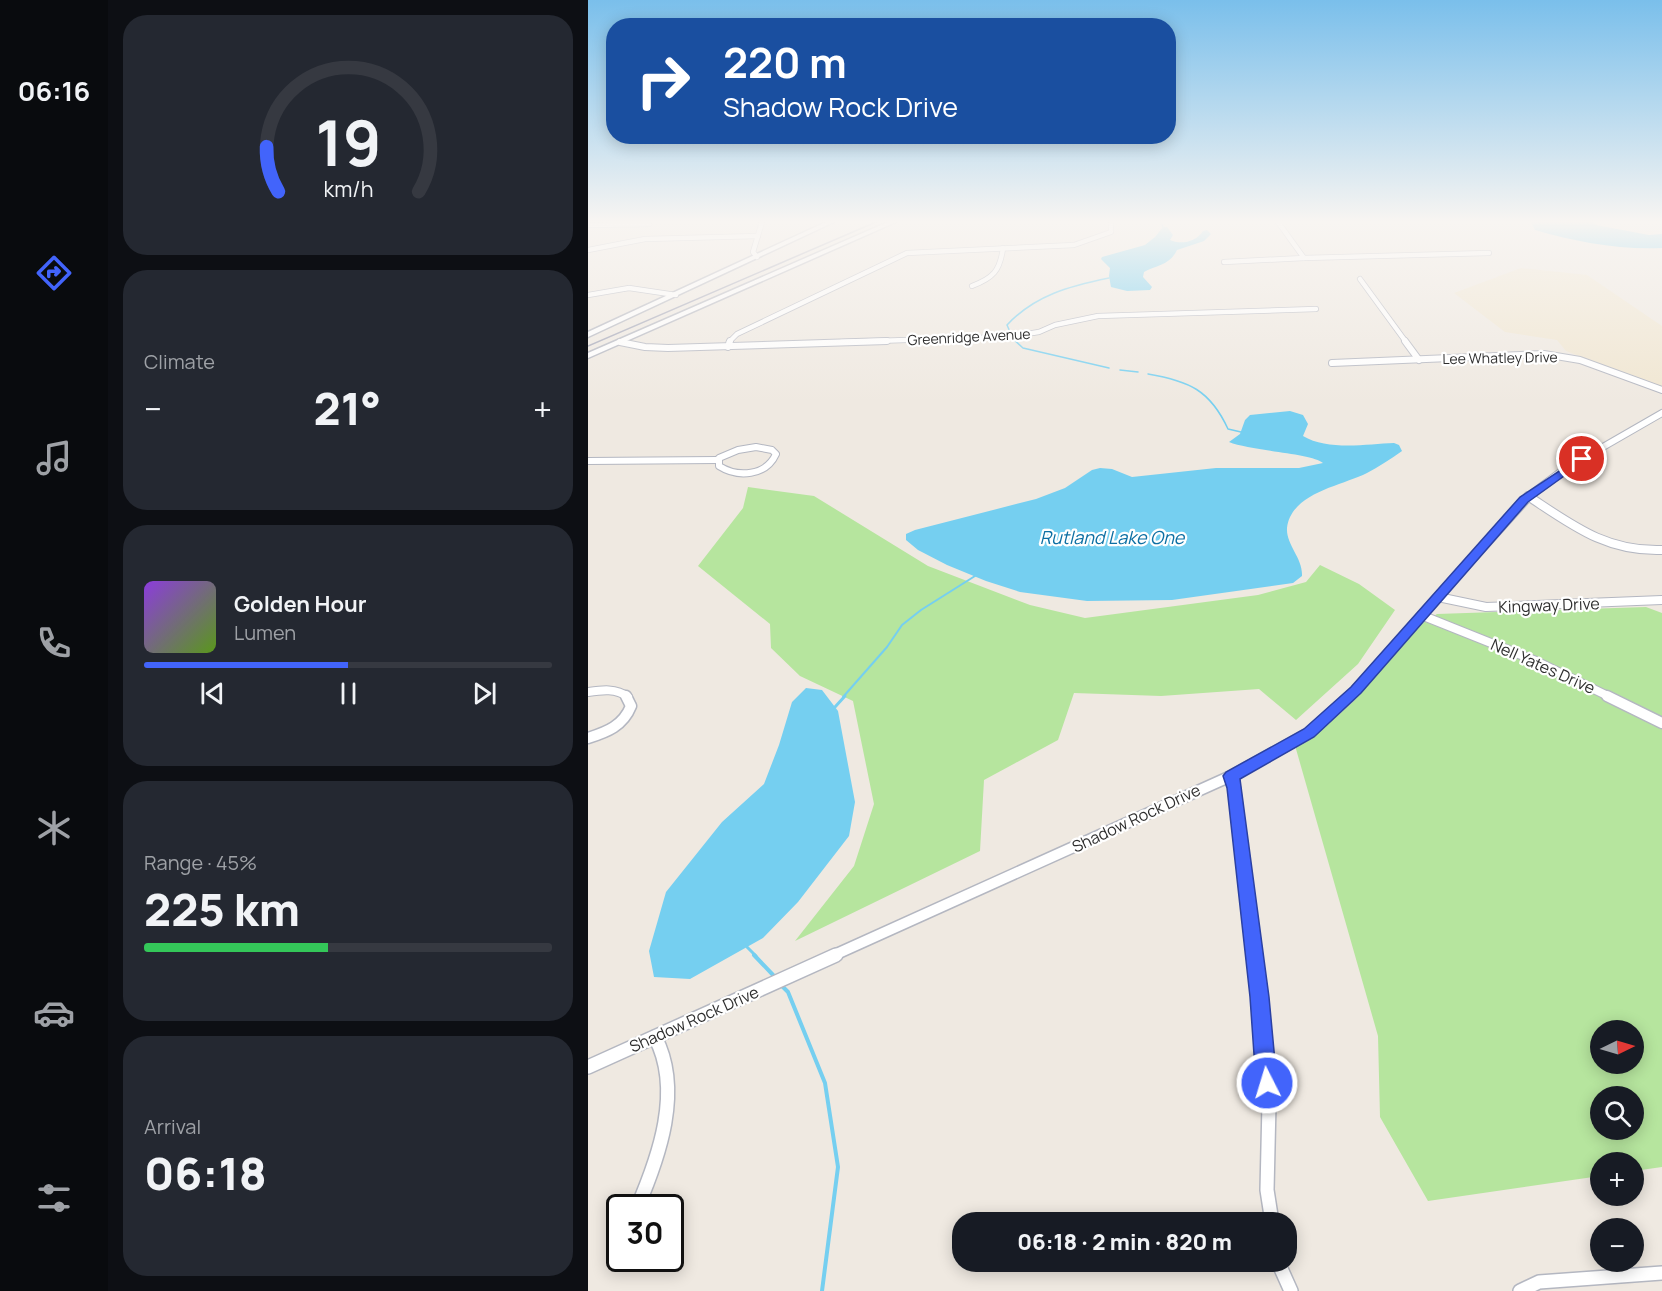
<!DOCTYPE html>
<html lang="en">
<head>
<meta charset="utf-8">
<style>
  body { margin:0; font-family:Manrope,sans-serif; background:#242831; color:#f1f3f6; height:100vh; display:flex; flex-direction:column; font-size:22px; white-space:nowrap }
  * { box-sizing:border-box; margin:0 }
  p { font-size:20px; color:#9ea1a6 }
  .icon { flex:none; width:33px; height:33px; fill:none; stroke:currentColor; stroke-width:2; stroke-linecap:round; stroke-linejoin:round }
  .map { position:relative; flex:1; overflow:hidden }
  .details { display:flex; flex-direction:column; gap:15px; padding:15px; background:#0d0f14; width:480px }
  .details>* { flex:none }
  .top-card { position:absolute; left:18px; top:18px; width:570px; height:126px; border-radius:24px; box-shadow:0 3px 15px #0003; background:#1a4fa0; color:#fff; overflow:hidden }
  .needle { width:39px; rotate:85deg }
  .controls { position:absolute; left:1002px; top:1020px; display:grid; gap:12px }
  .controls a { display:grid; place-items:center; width:54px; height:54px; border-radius:50%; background:#171b24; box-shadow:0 3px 15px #0003; font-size:30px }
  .speed { position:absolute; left:18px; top:1194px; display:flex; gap:12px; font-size:30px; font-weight:700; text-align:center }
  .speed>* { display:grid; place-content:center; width:78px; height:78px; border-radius:50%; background:#171b24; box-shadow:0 3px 15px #0003; line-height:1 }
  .speed .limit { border:3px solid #111; border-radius:9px; background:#fff; color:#111 }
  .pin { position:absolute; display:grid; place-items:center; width:51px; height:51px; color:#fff; margin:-26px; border:3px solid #fff; border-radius:50%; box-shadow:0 2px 6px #0007 }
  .me { position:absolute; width:66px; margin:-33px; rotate:355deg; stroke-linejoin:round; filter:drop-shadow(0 0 4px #0008) }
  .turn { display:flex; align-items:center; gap:21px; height:126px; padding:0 18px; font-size:27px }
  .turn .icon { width:78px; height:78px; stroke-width:2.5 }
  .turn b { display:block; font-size:42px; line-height:51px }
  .big { font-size:45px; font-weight:800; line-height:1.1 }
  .details .tile { flex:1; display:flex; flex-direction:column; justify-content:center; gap:9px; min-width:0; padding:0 21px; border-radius:24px; background:#242831 }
  .details .dial { align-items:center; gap:0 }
  .dial svg { height:156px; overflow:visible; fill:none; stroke:#363941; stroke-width:7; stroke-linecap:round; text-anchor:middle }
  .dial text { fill:#f1f3f6; stroke:none }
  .song { display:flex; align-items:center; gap:18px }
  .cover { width:72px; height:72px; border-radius:9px; background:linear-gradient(135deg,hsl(270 70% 55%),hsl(90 70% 35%)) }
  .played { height:6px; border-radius:3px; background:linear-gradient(90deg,#4264fb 50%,#363941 50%) }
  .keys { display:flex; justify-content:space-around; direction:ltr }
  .heat { display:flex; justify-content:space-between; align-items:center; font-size:33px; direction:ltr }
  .charge { height:9px; border-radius:4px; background:linear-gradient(90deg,#34c759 45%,#363941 0) }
  .trip { position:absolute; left:364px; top:1212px; width:345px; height:60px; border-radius:24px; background:#171b24; box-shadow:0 3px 15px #0003; font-weight:800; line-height:60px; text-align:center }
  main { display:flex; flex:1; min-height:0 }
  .menu { display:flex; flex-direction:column; width:108px; justify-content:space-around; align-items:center; background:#090b0e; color:#9ea1a6 }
  .menu .icon { width:42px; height:42px }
  .menu .current { color:#4264fb }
  .menu b { font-size:27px; color:#f1f3f6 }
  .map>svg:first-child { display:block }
  .education { fill:#f0e6d1 }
  .green { fill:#b6e59e; fill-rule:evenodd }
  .water { fill:#75cff0 }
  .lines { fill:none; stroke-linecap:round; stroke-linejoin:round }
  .stream-far3 { stroke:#75cff0; stroke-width:1.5 }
  .stream-far2 { stroke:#75cff0; stroke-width:2 }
  .stream-far1 { stroke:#75cff0; stroke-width:3 }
  .stream { stroke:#75cff0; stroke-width:4 }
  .minor-far4-casing { stroke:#b4b7c1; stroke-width:6 }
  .minor-far3-casing { stroke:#b4b7c1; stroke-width:8 }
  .minor-far2-casing { stroke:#b4b7c1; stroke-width:10 }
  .minor-far1-casing { stroke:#b4b7c1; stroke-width:13 }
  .minor-casing { stroke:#b4b7c1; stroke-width:16 }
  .secondary-casing { stroke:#b4b7c1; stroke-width:3 }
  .minor-far4 { stroke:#fff; stroke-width:4.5 }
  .minor-far3 { stroke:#fff; stroke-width:6 }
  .minor-far2 { stroke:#fff; stroke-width:8 }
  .minor-far1 { stroke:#fff; stroke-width:10 }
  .minor { stroke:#fff; stroke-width:13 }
  .secondary { fill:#fff; fill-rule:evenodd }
  .rail { stroke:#a3a6b8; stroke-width:1.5 }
  .route { fill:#4264fb; stroke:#2b41a3; stroke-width:1.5 }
  .labels { text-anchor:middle; stroke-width:4.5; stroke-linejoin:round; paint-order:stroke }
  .far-street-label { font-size:14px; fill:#2e2e2e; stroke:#fff }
  .street-label { font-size:16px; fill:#2e2e2e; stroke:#fff }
  .water-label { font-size:18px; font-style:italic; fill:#0d6fa3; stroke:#fff }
</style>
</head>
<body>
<main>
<nav class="menu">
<b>06:16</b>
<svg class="icon current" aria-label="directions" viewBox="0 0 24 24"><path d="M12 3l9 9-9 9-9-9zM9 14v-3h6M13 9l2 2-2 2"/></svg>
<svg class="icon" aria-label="music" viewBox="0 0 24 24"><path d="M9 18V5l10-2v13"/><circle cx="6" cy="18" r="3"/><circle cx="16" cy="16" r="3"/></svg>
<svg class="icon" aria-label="phone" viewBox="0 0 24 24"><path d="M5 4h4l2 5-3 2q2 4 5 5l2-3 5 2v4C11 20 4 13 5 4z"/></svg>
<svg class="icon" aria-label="climate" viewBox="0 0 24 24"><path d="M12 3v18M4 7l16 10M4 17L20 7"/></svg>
<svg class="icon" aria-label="car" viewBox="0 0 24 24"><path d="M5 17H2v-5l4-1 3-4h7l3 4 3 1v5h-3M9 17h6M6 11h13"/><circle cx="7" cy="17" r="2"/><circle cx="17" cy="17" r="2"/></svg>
<svg class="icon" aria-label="filters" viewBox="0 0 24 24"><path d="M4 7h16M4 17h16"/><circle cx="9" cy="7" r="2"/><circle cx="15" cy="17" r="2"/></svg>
</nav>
<section class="details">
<div class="tile dial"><svg viewBox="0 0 100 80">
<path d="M14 69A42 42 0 1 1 86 69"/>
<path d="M14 69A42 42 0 0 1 8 46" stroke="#4264fb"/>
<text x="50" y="56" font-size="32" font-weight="700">19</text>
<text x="50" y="72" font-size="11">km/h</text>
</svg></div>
<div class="tile"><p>Climate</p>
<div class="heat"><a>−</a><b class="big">21°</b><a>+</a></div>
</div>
<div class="tile">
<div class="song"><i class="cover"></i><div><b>Golden Hour</b><p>Lumen</p></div></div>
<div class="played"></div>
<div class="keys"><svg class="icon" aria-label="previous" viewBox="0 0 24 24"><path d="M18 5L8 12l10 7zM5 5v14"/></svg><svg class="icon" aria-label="pause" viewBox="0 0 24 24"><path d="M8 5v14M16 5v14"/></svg><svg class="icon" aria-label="next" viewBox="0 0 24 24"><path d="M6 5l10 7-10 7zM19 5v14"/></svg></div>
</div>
<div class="tile"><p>Range · 45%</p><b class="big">225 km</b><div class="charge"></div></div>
<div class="tile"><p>Arrival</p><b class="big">06:18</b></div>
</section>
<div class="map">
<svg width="1074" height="1291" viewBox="0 0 1074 1291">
  <rect width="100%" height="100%" fill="#efe9e1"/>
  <polygon class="education" points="933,268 999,275 1074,326 1074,388 978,351 969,340 917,332 866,293"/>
  <g class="green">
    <polygon points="160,487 226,496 340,566 442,605 497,618 670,595 718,582 732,565 771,584 807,610 770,664 708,720 671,689 573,696 486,693 470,740 396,780 392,851 207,941 266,866 286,804 265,701 212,676 183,648 182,624 110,566 155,508"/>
    <path d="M1058,607l16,6v554l-28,4v-9h-34v14l-172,25 -48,-84 -2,-81 -84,-294 45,-39 68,-70 30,-19zM1012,1030h34v34h-34zM1012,1096h34v34h-34z"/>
  </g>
  <g class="water">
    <path d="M943,222h62l3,3 53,10 13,-1v14c-43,2 -85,-6 -127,-18z"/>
    <path d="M575,227h4l6,8 -3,5c11,5 26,2 33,-9l4,-1 4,4 -7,7 -27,9c-7,15 -20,15 -33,22l-1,5 9,10 -2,3 -23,1 -16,-4 -2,-11 1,-8 -9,-9 1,-2 43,-12 10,-8z"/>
    <path d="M702,411l13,4 5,9 -5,12c25,15 64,8 91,7l5,2 3,6c-11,8 -24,16 -35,22 -26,13 -76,20 -80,55 -1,17 16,30 15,48l-9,7 -121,17 -85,1 -67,-9 -34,-11 -39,-16 -29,-15 -12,-10v-6l9,-4 121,-31 29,-11 27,-18 8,-2 12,1 20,8 84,-9h83l24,-5c-11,-10 -72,-12 -94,-21l11,-8 5,-14 5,-5z"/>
    <polygon points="218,688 234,690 250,711 267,802 261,836 210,902 175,938 102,979 66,977 61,951 78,892 134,822 176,784 191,745 204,702"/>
  </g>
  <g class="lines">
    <g class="stream-far3">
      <polyline points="573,222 575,227"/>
      <path d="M423,334l-4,-9c28,-30 63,-39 102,-47"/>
      <polyline points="424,338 435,348 521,368"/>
      <polyline points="532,370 550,372"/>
      <path d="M560,374c41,7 62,16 80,55l13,3"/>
    </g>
    <polyline class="stream-far2" points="255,697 299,647 314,625 333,610 387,576"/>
    <g class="stream-far1">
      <polyline points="247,707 257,696"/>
      <polyline points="159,947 168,956"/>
    </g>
    <g class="stream">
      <polyline points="166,955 186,976"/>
      <polyline points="193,985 200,992 237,1083 250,1167 234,1291"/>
    </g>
    <defs>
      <g id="minor-far4">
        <polyline points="0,225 61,224"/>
        <polyline points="0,250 57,239 170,236"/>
        <polyline points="169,257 165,252 174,222"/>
        <polyline points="716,258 901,253"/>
        <polyline points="636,262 716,258 690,222"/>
        <polyline points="772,279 818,342"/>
        <path d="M384,286c21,-8 28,-15 31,-38"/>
        <polyline points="0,295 41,288 88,295"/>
        <polyline points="141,342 149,334 319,253 486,245 523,232 523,222"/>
        <polyline points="253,342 418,337 451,332 467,325 510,316 728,309"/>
      </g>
      <g id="minor-far3">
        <polyline points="817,341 831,360"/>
        <polyline points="32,342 57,347 80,348 299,341"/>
        <polyline points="140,347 142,341"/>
        <polyline points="744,363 956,354 992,360 1074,390"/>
        <path d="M168,447l16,3 4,4c-10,22 -38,24 -57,12v-8l19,-8z"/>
        <polyline points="0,461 130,460"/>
        <polyline points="939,497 975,470 1074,413"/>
      </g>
      <g id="minor-far2">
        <path d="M940,496c44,29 78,56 134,54"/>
        <polyline points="850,597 898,607 1074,600"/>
        <polyline points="833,615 948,661 1022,697"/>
        <path d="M0,692c14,-2 28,-4 40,5"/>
        <polyline points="760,697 941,496"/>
      </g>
      <g id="minor-far1">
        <polyline points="1019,696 1074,723"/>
        <path d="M0,738c19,-6 35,-12 43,-32l-5,-10"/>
        <polyline points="643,776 647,788 667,956"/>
        <polyline points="244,956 643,776 721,733 762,696"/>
      </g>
      <g id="minor">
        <polyline points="667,955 681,1104 679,1190 684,1222"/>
        <polyline points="0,1067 248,955"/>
        <path d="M49,1208c22,-51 46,-118 18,-171"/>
        <polyline points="690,1262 703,1291"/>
        <polyline points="932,1291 951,1282 1074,1273"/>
      </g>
      <g id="secondary">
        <polygon points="238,222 246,222 0,337 0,332"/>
        <polygon points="300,222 308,222 0,358 0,353"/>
      </g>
    </defs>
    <use href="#minor-far4" class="minor-far4-casing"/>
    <use href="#minor-far3" class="minor-far3-casing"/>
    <use href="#minor-far2" class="minor-far2-casing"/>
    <use href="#minor-far1" class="minor-far1-casing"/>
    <use href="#minor" class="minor-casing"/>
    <use href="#secondary" class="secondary-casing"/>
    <use href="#minor-far4" class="minor-far4"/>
    <use href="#minor-far3" class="minor-far3"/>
    <use href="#minor-far2" class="minor-far2"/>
    <use href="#minor-far1" class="minor-far1"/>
    <use href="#minor" class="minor"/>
    <use href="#secondary" class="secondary"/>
    <polyline class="rail" points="0,346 288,222"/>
  </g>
  <linearGradient id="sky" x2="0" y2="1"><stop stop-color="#7abfeb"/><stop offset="0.55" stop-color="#f8f5f2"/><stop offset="1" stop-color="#f8f5f2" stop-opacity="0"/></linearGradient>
  <rect width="1074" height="403" fill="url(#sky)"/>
  <polygon class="route" points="994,456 999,459 997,461 940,502 773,693 726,737 652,779 681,997 689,1083 686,1090 679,1093 672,1090 668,1083 662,997 639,788 635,776 638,772 716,729 763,687 932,497"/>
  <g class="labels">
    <g class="far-street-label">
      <text transform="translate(381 337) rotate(-3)" y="5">Greenridge Avenue</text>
      <text transform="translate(912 358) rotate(-1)" y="5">Lee Whatley Drive</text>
    </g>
    <g class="street-label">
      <text transform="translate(961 605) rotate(-2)" y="6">Kingway Drive</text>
      <text transform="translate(955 666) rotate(24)" y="6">Nell Yates Drive</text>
      <text transform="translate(548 818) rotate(-25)" y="6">Shadow Rock Drive</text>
      <text transform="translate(106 1019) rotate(-24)" y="6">Shadow Rock Drive</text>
    </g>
    <g class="water-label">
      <text x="524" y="544">Rutland Lake One</text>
    </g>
  </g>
</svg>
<div class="controls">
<a><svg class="needle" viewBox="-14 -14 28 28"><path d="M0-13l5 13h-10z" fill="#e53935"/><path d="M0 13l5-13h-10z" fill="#9ea1a6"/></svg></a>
<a><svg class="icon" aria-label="search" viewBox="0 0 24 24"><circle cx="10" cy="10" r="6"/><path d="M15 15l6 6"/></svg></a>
<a>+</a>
<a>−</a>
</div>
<div class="speed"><div class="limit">30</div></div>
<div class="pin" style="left:994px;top:459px;background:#d93025"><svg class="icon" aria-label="arrive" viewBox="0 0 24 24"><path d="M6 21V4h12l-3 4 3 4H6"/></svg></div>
<svg class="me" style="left:679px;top:1083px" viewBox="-20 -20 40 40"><circle r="17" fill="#4264fb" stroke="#fff" stroke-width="3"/><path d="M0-11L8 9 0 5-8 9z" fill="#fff"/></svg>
<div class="trip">06:18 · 2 min · 820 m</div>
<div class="top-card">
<div class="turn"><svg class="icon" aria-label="right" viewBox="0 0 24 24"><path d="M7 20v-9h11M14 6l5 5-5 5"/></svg><div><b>220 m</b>Shadow Rock Drive</div></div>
</div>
</div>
</main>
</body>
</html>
